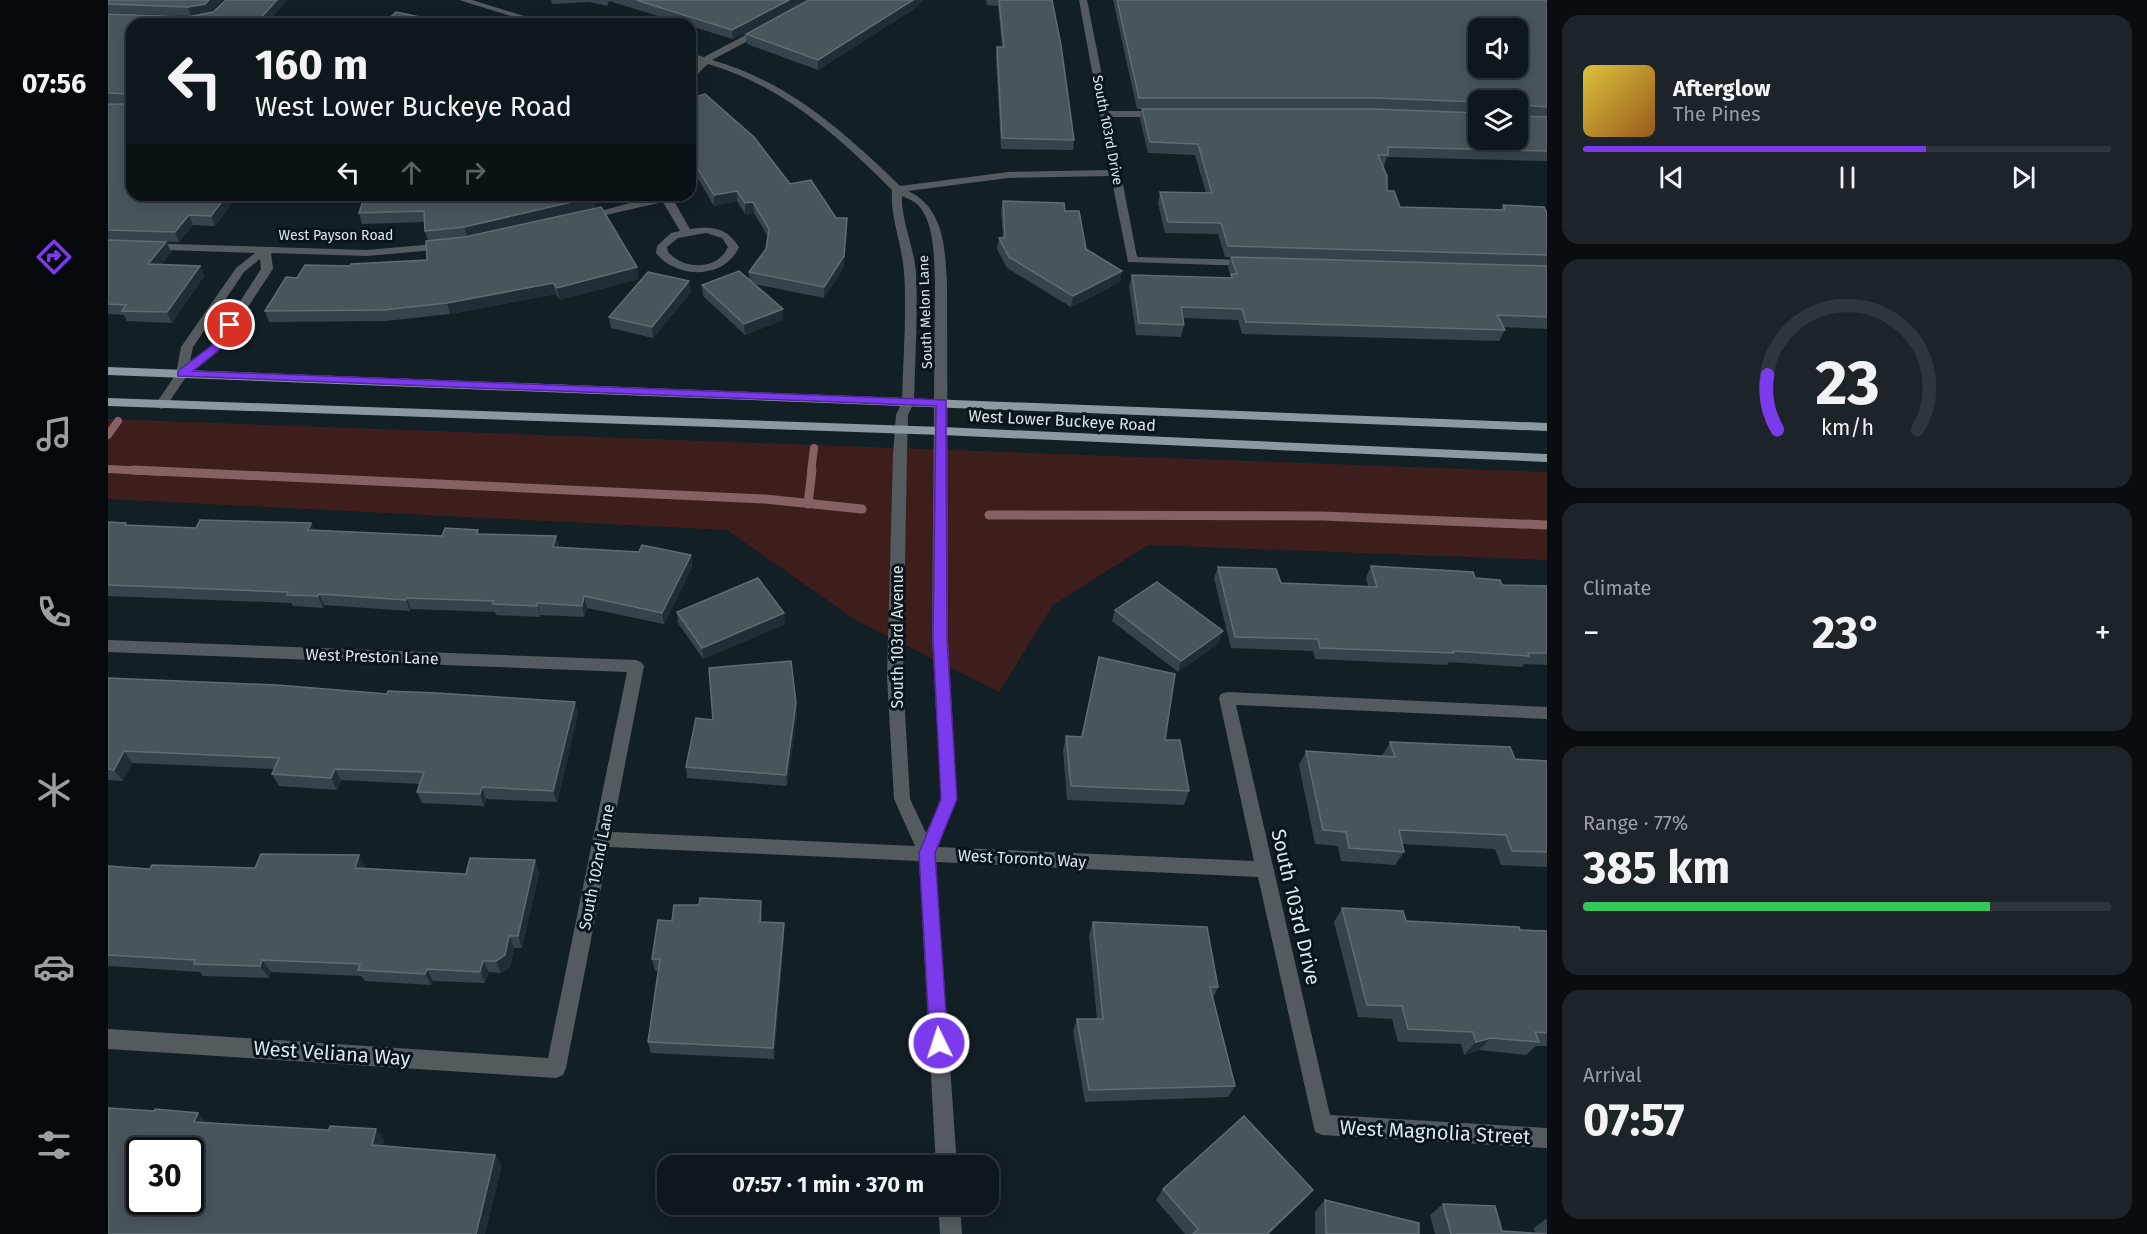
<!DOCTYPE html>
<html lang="en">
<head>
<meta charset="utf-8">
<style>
  body { margin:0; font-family:"Fira Sans",sans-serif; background:#1c2429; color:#f1f3f6; height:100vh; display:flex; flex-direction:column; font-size:22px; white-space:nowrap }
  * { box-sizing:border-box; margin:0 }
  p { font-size:20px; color:#9b9fa3 }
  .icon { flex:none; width:33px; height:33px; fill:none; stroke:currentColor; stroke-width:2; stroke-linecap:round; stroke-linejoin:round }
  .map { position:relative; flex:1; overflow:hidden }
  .drawer { display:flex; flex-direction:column; gap:15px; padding:15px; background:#080d0f; width:600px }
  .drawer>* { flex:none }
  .top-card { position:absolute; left:18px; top:18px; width:570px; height:183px; border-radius:18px; box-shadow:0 3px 15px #0003,0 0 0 2px #2e363b; background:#0e171c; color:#f1f3f6; overflow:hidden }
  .tools { position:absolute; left:1360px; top:18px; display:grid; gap:12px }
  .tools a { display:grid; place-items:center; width:60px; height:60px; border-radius:12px; background:#0e171c; box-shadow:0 3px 15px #0003,0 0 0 2px #2e363b; font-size:30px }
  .speed { position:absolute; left:18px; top:1137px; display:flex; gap:12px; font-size:30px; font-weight:700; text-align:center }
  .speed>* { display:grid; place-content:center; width:78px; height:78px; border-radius:50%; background:#0e171c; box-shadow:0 3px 15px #0003,0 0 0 2px #2e363b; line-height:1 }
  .speed .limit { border:3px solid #111; border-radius:9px; background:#fff; color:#111 }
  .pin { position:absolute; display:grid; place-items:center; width:51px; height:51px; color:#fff; margin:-26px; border:3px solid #fff; border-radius:50%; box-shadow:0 2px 6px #0007 }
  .me { position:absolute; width:66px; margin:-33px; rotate:356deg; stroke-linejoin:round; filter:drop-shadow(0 0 4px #0008) }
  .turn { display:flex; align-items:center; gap:21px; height:126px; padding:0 30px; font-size:27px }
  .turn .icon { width:78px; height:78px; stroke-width:2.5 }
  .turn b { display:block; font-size:42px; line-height:51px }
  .lanes { display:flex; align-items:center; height:57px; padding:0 30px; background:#0003; justify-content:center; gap:30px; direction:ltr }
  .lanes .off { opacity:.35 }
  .big { font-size:45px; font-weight:700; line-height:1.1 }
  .drawer .widget { flex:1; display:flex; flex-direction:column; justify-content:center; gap:9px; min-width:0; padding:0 21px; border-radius:18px; background:#1c2429 }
  .drawer .dial { align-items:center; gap:0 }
  .dial svg { height:156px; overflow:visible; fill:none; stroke:#2e363b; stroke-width:7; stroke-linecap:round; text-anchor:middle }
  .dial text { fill:#f1f3f6; stroke:none }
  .song { display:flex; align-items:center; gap:18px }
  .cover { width:72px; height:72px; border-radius:9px; background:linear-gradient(135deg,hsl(50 70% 55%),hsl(30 70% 35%)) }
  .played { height:6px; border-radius:3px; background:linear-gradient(90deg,#7c3aed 65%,#2e363b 65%) }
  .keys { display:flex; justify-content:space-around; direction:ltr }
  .heat { display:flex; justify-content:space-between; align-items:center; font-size:33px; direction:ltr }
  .charge { height:9px; border-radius:4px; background:linear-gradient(90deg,#34c759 77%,#2e363b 0) }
  .trip { position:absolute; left:549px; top:1155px; width:342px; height:60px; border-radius:18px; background:#0e171c; box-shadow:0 3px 15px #0003,0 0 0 2px #2e363b; font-weight:700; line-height:60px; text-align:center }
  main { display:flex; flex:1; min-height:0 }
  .tabs { display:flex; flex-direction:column; width:108px; justify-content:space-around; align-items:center; background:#06090b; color:#9b9fa3 }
  .tabs .icon { width:42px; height:42px }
  .tabs .active { color:#7c3aed }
  .tabs b { font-size:27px; color:#f1f3f6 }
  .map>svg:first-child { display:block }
  .green { fill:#3e1d1d }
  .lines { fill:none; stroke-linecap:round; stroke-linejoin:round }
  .stream-far1 { stroke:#866163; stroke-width:8 }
  .stream { stroke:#866163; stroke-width:9 }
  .minor { fill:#545b5e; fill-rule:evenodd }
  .major { fill:#8c99a0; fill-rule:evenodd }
  .wall { fill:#37434a; fill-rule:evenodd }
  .shaded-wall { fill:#202d34 }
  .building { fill:#48555b; stroke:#606c72; stroke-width:1.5; fill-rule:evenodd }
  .route { fill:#7c3aed; stroke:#51269a; stroke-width:1.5 }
  .labels { text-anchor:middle; stroke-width:6; stroke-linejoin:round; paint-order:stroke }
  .far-street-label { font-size:14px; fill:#dde6ea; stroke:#09151b }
  .street-label { font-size:16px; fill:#dde6ea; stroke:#09151b }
  .near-street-label { font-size:20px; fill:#dde6ea; stroke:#09151b }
</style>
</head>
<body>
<main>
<nav class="tabs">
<b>07:56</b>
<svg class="icon active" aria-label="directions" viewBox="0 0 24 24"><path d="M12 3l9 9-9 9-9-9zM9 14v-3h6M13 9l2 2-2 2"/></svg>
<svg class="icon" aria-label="music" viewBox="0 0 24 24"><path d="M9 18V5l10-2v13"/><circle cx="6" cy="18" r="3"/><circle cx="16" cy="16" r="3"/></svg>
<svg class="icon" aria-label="phone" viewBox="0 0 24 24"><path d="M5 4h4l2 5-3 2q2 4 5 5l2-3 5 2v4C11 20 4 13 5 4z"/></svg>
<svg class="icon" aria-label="climate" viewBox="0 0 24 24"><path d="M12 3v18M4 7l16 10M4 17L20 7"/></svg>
<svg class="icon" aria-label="car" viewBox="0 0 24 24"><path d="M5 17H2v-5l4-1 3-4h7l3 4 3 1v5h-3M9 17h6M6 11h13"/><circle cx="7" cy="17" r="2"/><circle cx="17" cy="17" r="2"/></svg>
<svg class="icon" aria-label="filters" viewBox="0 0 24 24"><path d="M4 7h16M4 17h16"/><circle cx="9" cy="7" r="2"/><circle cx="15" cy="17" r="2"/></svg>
</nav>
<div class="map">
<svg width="1439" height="1234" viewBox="0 0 1439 1234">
  <rect width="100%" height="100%" fill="#121f25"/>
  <polygon class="green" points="0,419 1439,472 1439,560 1040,545 945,605 891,692 749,621 619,530 0,499"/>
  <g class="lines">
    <g class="stream-far1">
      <polyline points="0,435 10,421"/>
      <polyline points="0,469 58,472"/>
      <polyline points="703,472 706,448"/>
    </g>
    <g class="stream">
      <polyline points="25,470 657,499 754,509"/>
      <polyline points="700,504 704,470"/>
      <polyline points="881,515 1214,516 1439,525"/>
    </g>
    <g class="minor">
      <polygon points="351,0 364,0 442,24 429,24"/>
      <path d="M971,0h8l22,111h52l5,3 -5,3h-51l27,140 111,3 6,3 -6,3 -120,-4 -17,-86 -103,2 -100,13c36,17 37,56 39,92l1,356 9,160 -19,48 316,14 -35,-163 2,-4 6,-2 320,15v12l-311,-14 94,410 217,13v20l-225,-13 -7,-3 -57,-255 -322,-15 21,304h-21l-17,-305 -310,-14 -43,221 -3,7 -7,3 -448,-29v-20l440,29 79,-386 -519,-20v-12l528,20 5,2 3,4 -32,166 303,14 -21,-47 -7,-122 6,-222 3,-40 6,-13c1,-43 5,-88 2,-130 -2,-29 -14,-54 -12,-82 -54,-54 -109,-104 -184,-126l-18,17v-8l8,-9 -1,-3 -7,-2v-6l14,4 55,-29h6v4l-53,28c77,22 132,72 188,126l108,-14 102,-2zM794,196c5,2 12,5 16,9 17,18 16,55 17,78l-3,356 9,160 -15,34 -16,-34 -7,-122 4,-222 1,-40 6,-13c1,-43 4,-87 2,-129 -2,-27 -15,-52 -14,-77z"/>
      <path d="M551,195l12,1 19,33c23,-3 36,-2 49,18 -14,32 -62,33 -83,6l1,-7 14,-13 9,-2 -17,-29 -79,18 -5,-3zM598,233l16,5 6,9c-11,24 -44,23 -60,5l-1,-5 11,-9z"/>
      <path d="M0,242l259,8 79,-7 5,3 -5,3 -79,7 -96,-3 2,16 -54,82 -33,26 -21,31 -4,1 -6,-4 21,-31 5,-27 55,-79 19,-15 -147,-5zM152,259l1,10 -50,77 -21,15 3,-14 51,-75z"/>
      <polygon points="830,1204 852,1204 854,1234 832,1234"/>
    </g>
    <g class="major">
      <polygon points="0,367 1439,423 1439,431 0,375"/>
      <polygon points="0,398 834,427 1439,454 1439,462 834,435 0,406"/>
    </g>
  </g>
  <g class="wall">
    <polygon points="0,0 115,0 100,13 158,24 24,24 24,195 130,195 107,226 85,225 71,242 12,241 58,242 63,252 53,265 92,266 96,276 64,323 19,321 16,315 0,314 0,104 21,104 0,103 0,14 80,17 97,13 83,16 0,13"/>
    <polygon points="443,0 699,0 625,39 582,26 582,24 576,24 501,1 499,6 481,2 444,4"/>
    <polygon points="878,0 944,0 966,140 965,150 893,149 888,57 889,47 894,47 890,6 879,5"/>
    <path d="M1005,0h434v161l-160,-4 -3,9h-1l4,25 13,16 101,3 2,-5 44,8v116l-44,-2 2,3 -6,11 -257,-7 -4,-14 -55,-2 1,7 -3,12 -45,-2 -7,-49 3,-11 98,3 1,-2 -3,-8 3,-11h-6l-7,-23 -53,-1 -7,-30 2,-11 46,1 -11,-38 -47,-2 -8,-34 2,-10h230h-235zM1371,100h39l-39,40z"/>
    <polygon points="809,7 710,70 639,44 638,34"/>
    <polygon points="582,98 682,184 728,218 739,229 736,267 716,298 646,284 675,320 637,335 595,296 594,285 641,280 641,272 658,249 660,237 646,213 637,214 629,201 606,206 582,165"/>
    <polygon points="257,195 488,207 439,219 531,279 451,300 448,294 342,314 278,321 161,322 157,311 189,278 242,266 319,260 320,241 317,231 317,222 254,224 251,213"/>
    <polygon points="895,201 957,211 978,249 1014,271 1012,282 963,307 899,268 889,249 891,238 895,238 893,212"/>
    <polygon points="583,292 545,338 503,328 501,317"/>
    <polygon points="0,522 20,525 88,528 203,523 206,530 334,536 370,530 371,534 448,536 451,547 583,555 584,567 556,624 479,608 476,617 432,615 432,617 388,615 387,612 303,609 302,611 216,605 215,608 185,606 183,603 0,596"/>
    <polygon points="1263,566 1367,578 1394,585 1439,586 1439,665 1416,664 1414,667 1341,662 1339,665 1207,659 1205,651 1123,648 1106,578 1110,567 1173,583 1260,586 1258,578"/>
    <polygon points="1007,610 1111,643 1070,672 1004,621"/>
    <polygon points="569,612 677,624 595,659 570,623"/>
    <polygon points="991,657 1057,740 1081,791 1076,805 959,800 955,750 958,736 973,737"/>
    <polygon points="0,678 279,694 467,702 470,714 449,802 378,799 376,806 314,803 309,792 312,784 233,780 229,790 171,786 164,774 166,769 24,763 15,781 0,780"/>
    <polygon points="689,714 679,786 579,778 578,767 605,720"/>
    <polygon points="1282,742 1407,759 1439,761 1439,867 1393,865 1387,849 1294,844 1296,852 1287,865 1233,861 1230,846 1207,844 1191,765 1198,751 1274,756"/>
    <polygon points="427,860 431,873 414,948 406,948 402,967 393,973 381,972 377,983 325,981 323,985 257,981 253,976 163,972 161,978 95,976 92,972 0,966 0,866 42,869 258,868 257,868 358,874"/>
    <polygon points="1234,908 1298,921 1439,931 1439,1046 1428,1046 1418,1055 1371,1050 1356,1055 1353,1044 1290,1042 1284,1019 1250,1017 1226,922"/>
    <polygon points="654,913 654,922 676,923 676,936 666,1059 543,1053 540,1042 550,971 547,971 544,959 564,921"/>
    <polygon points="985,922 1110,987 1105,998 1127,1086 1120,1097 977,1102 965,1031 969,1019 989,1019 981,935"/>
    <polygon points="1055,1189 1205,1190 1195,1201 1161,1234 1077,1234 1048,1200"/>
    <polygon points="1217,1200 1311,1234 1207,1234 1207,1212"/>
    <polygon points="1335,1204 1394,1231 1427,1233 1426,1228 1439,1218 1439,1234 1327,1234 1322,1215"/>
  </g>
  <g class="shaded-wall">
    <polygon points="101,0 115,0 100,13 83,16 80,7"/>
    <polygon points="169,0 180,0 158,24 147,24"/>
    <polygon points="681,0 699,0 625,39 624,30"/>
    <polygon points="805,0 815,0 809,7 710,70 710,60"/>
    <polygon points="629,191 629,201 606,206 606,195"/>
    <polygon points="119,195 130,195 107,226 103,216"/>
    <polygon points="486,197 488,207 359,238 356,227"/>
    <polygon points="645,202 646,213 637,214 637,203"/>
    <polygon points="81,215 85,225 71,242 67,232"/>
    <polygon points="739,218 736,267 716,298 716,287"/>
    <polygon points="58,242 63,252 45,275 40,264"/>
    <polygon points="92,266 96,276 64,323 59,312"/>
    <polygon points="529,267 531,279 451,300 449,288"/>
    <polygon points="1014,271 1012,282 963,307 965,296"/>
    <polygon points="581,281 583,292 545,338 544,327"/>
    <polygon points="445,283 448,294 342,314 339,303"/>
    <polygon points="675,309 675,320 637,335 636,324"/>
    <polygon points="203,523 208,535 200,530"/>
    <polygon points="448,536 451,548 445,547"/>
    <polygon points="583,555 584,567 556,624 554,613"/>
    <polygon points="211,594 216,605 215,608 210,596"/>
    <polygon points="476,596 479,608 476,617 474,606"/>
    <polygon points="299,598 303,609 302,611 298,600"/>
    <polygon points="429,603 432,615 432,617 429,606"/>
    <polygon points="676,613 677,624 595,659 594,648"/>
    <polygon points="1115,631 1111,643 1070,672 1073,661"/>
    <polygon points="467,702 470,714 449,802 445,791"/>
    <polygon points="688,703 689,714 679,786 678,775"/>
    <polygon points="16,751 24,763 15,781 6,770"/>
    <polygon points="227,769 233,780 229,790 223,778"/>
    <polygon points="374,787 378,799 376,806 372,794"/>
    <polygon points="251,855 258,868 254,880 247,868"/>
    <polygon points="427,860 431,873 414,948 410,936"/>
    <polygon points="653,901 654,913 653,934 652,922"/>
    <polygon points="676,923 676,936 666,1059 665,1048"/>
    <polygon points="401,936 406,948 402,967 393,973 388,961"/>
    <polygon points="154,960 163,972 161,978 152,966"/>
    <polygon points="375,961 381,972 377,983 372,972"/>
    <polygon points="319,969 325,981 323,985 317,974"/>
    <polygon points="1383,1038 1371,1050 1356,1055 1368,1042"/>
    <polygon points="90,1113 101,1125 86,1122"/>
    <polygon points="268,1129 277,1140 272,1156 264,1145"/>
    <polygon points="387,1155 394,1166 377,1234 368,1234"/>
    <polygon points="1205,1190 1195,1201 1161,1234 1159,1234"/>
  </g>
  <g class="building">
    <polygon points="0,0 101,0 97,4 80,7 0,4"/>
    <polygon points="118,0 169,0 147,24 24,24 24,195 119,195 103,216 81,215 67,232 0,230 0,104 21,104 20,94 0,93 0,14 80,17 105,12"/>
    <polygon points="528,0 681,0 624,30"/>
    <polygon points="701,0 805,0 710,60 638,34"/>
    <polygon points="891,0 944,0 953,45 966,140 894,138 889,47 896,47"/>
    <path d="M1009,0h430v107l-24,-2 -3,3 2,8 25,1v34l-159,-4v8h-10l9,21v15h7l6,16 105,3 -2,-5 41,2 3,6v42l-319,-9 -7,-23 -53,-1 -8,-30 52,1 -14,-49 -48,-2 -8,-33h231l106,4v27h39v-40h-39v2l-105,-4h-235zM1371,28h39v40h-39z"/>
    <polygon points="288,12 345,24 275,24"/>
    <polygon points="597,94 646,137 682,184 703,180 728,218 739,218 736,256 716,287 641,272 658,249 661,229 645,202 637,203 629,191 606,195 582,156 582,98"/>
    <polygon points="257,195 485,195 486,197 356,227 317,231 316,211 251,213"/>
    <polygon points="895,201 956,203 957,211 971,211 978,249 1014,271 965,296 901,257 891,238 897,237"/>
    <polygon points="493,207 529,267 449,288 445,283 339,303 275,310 157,311 178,277 189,278 197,265 242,266 243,264 319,260 318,241 357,237"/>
    <polygon points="0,240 58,242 40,264 92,266 59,312 14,311 18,305 0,304"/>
    <polygon points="1123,257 1439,266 1439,317 1389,315 1397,330 1138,322 1134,309 1073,307 1076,325 1031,323 1024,275 1124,278 1123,274 1129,274"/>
    <polygon points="631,271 675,309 636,324 594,285"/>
    <polygon points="540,272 581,281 544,327 501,317"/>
    <polygon points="92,520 203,523 200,530 334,536 337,528 370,530 368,534 448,536 445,547 531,552 534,545 583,555 554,613 476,596 474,606 429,603 429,606 385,604 386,601 299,598 298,600 211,594 210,596 179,595 180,592 0,585 0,522 18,523 17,525 88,528"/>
    <polygon points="1263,566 1365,572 1367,578 1392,580 1394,585 1439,586 1439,653 1420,653 1421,656 1345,651 1346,653 1212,648 1210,639 1127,637 1110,567 1168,569 1173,583 1269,587"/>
    <polygon points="650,578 676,613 594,648 569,612"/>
    <polygon points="1049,582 1115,631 1073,661 1007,610"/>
    <polygon points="991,657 1067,674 1057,740 1072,740 1081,791 963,786 958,736 974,737"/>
    <polygon points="683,661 688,703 678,775 578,767 588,718 605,720 601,668"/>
    <polygon points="0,678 169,685 279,694 280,691 329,693 467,702 445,791 374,787 372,794 309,792 316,772 227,769 223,778 164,774 171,758 16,751 6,770 0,769"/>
    <polygon points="1282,742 1402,747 1407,759 1439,761 1439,852 1404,851 1398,835 1291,830 1296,852 1241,848 1238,832 1215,830 1198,751 1287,757"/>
    <polygon points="153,854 251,855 247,868 358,874 362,858 427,860 410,936 401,936 397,955 388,961 375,961 372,972 319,969 317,974 250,970 252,964 154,960 152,966 86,964 87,960 0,955 0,866 42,869 44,865 147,868"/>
    <polygon points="592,898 653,901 652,922 676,923 665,1048 540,1042 552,959 544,959 550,920 564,921 566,905 591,905"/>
    <polygon points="1234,908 1295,911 1298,921 1411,927 1412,930 1439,931 1439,1033 1427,1032 1431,1042 1383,1038 1368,1042 1365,1032 1300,1029 1294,1006 1259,1005"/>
    <polygon points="985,922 1099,927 1110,987 1102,987 1127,1086 981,1090 969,1019 995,1019"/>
    <path d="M0,1108l46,3 1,-2 43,4 -4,9 135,8 1,-4 46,3 -4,16 123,10 -19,79h-368zM32,1150h50v52h-50z"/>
    <polygon points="1136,1116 1205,1190 1159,1234 1085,1234 1090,1229 1055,1189"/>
    <polygon points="1217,1200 1311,1223 1311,1234 1218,1234"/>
    <polygon points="1335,1204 1387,1206 1394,1231 1439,1234 1343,1234"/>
  </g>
  <polygon class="route" points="122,322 128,325 111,350 85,371 838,400 839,639 849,799 827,853 840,1043 838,1049 831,1052 825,1049 822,1043 811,853 833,799 825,639 828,406 70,376 70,371 103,346 118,323"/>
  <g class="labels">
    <g class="far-street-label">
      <text transform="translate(1000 130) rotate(79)" y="5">South 103rd Drive</text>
      <text x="228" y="240">West Payson Road</text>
      <text transform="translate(817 312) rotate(-92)" y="5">South Melon Lane</text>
    </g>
    <g class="street-label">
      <text transform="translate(954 420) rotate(3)" y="6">West Lower Buckeye Road</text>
      <text transform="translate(789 637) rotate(-90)" y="6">South 103rd Avenue</text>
      <text transform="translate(264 656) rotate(2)" y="6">West Preston Lane</text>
      <text transform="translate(914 858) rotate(3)" y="6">West Toronto Way</text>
      <text transform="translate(488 867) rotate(-79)" y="6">South 102nd Lane</text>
    </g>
    <g class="near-street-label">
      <text transform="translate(1188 907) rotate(77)" y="7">South 103rd Drive</text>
      <text transform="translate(224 1053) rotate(4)" y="7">West Veliana Way</text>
      <text transform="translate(1327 1132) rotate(3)" y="7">West Magnolia Street</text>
    </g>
  </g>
</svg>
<div class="tools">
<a><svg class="icon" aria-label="sound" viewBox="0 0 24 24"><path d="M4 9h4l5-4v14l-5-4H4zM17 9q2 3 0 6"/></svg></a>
<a><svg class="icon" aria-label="layers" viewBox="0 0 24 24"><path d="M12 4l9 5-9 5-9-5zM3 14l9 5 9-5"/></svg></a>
</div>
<div class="speed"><div class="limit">30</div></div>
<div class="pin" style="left:122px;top:325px;background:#d93025"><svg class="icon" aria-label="arrive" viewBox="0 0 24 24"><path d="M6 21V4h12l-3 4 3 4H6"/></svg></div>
<svg class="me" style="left:831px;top:1043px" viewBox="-20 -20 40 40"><circle r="17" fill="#7c3aed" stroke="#fff" stroke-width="3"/><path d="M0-11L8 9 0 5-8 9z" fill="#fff"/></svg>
<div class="trip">07:57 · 1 min · 370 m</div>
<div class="top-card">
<div class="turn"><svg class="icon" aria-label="left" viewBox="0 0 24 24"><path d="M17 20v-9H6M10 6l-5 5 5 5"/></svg><div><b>160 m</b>West Lower Buckeye Road</div></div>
<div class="lanes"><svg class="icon" aria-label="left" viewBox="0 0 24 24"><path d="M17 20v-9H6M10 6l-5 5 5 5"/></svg><svg class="icon off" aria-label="ahead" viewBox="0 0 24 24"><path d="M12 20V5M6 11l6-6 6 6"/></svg><svg class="icon off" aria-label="right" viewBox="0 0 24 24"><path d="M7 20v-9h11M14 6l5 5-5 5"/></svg></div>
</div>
</div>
<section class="drawer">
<div class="widget">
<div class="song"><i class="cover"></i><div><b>Afterglow</b><p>The Pines</p></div></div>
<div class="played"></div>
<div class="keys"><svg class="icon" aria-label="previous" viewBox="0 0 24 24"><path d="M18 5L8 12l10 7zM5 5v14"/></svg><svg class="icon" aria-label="pause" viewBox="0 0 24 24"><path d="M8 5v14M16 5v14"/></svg><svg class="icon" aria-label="next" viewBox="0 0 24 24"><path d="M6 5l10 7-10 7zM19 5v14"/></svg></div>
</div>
<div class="widget dial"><svg viewBox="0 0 100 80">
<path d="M14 69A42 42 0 1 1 86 69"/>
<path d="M14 69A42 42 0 0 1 9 41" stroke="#7c3aed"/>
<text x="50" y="56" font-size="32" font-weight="700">23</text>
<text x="50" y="72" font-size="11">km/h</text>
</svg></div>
<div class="widget"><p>Climate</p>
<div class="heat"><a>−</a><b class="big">23°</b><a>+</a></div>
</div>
<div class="widget"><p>Range · 77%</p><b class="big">385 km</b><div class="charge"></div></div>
<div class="widget"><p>Arrival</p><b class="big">07:57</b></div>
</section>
</main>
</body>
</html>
